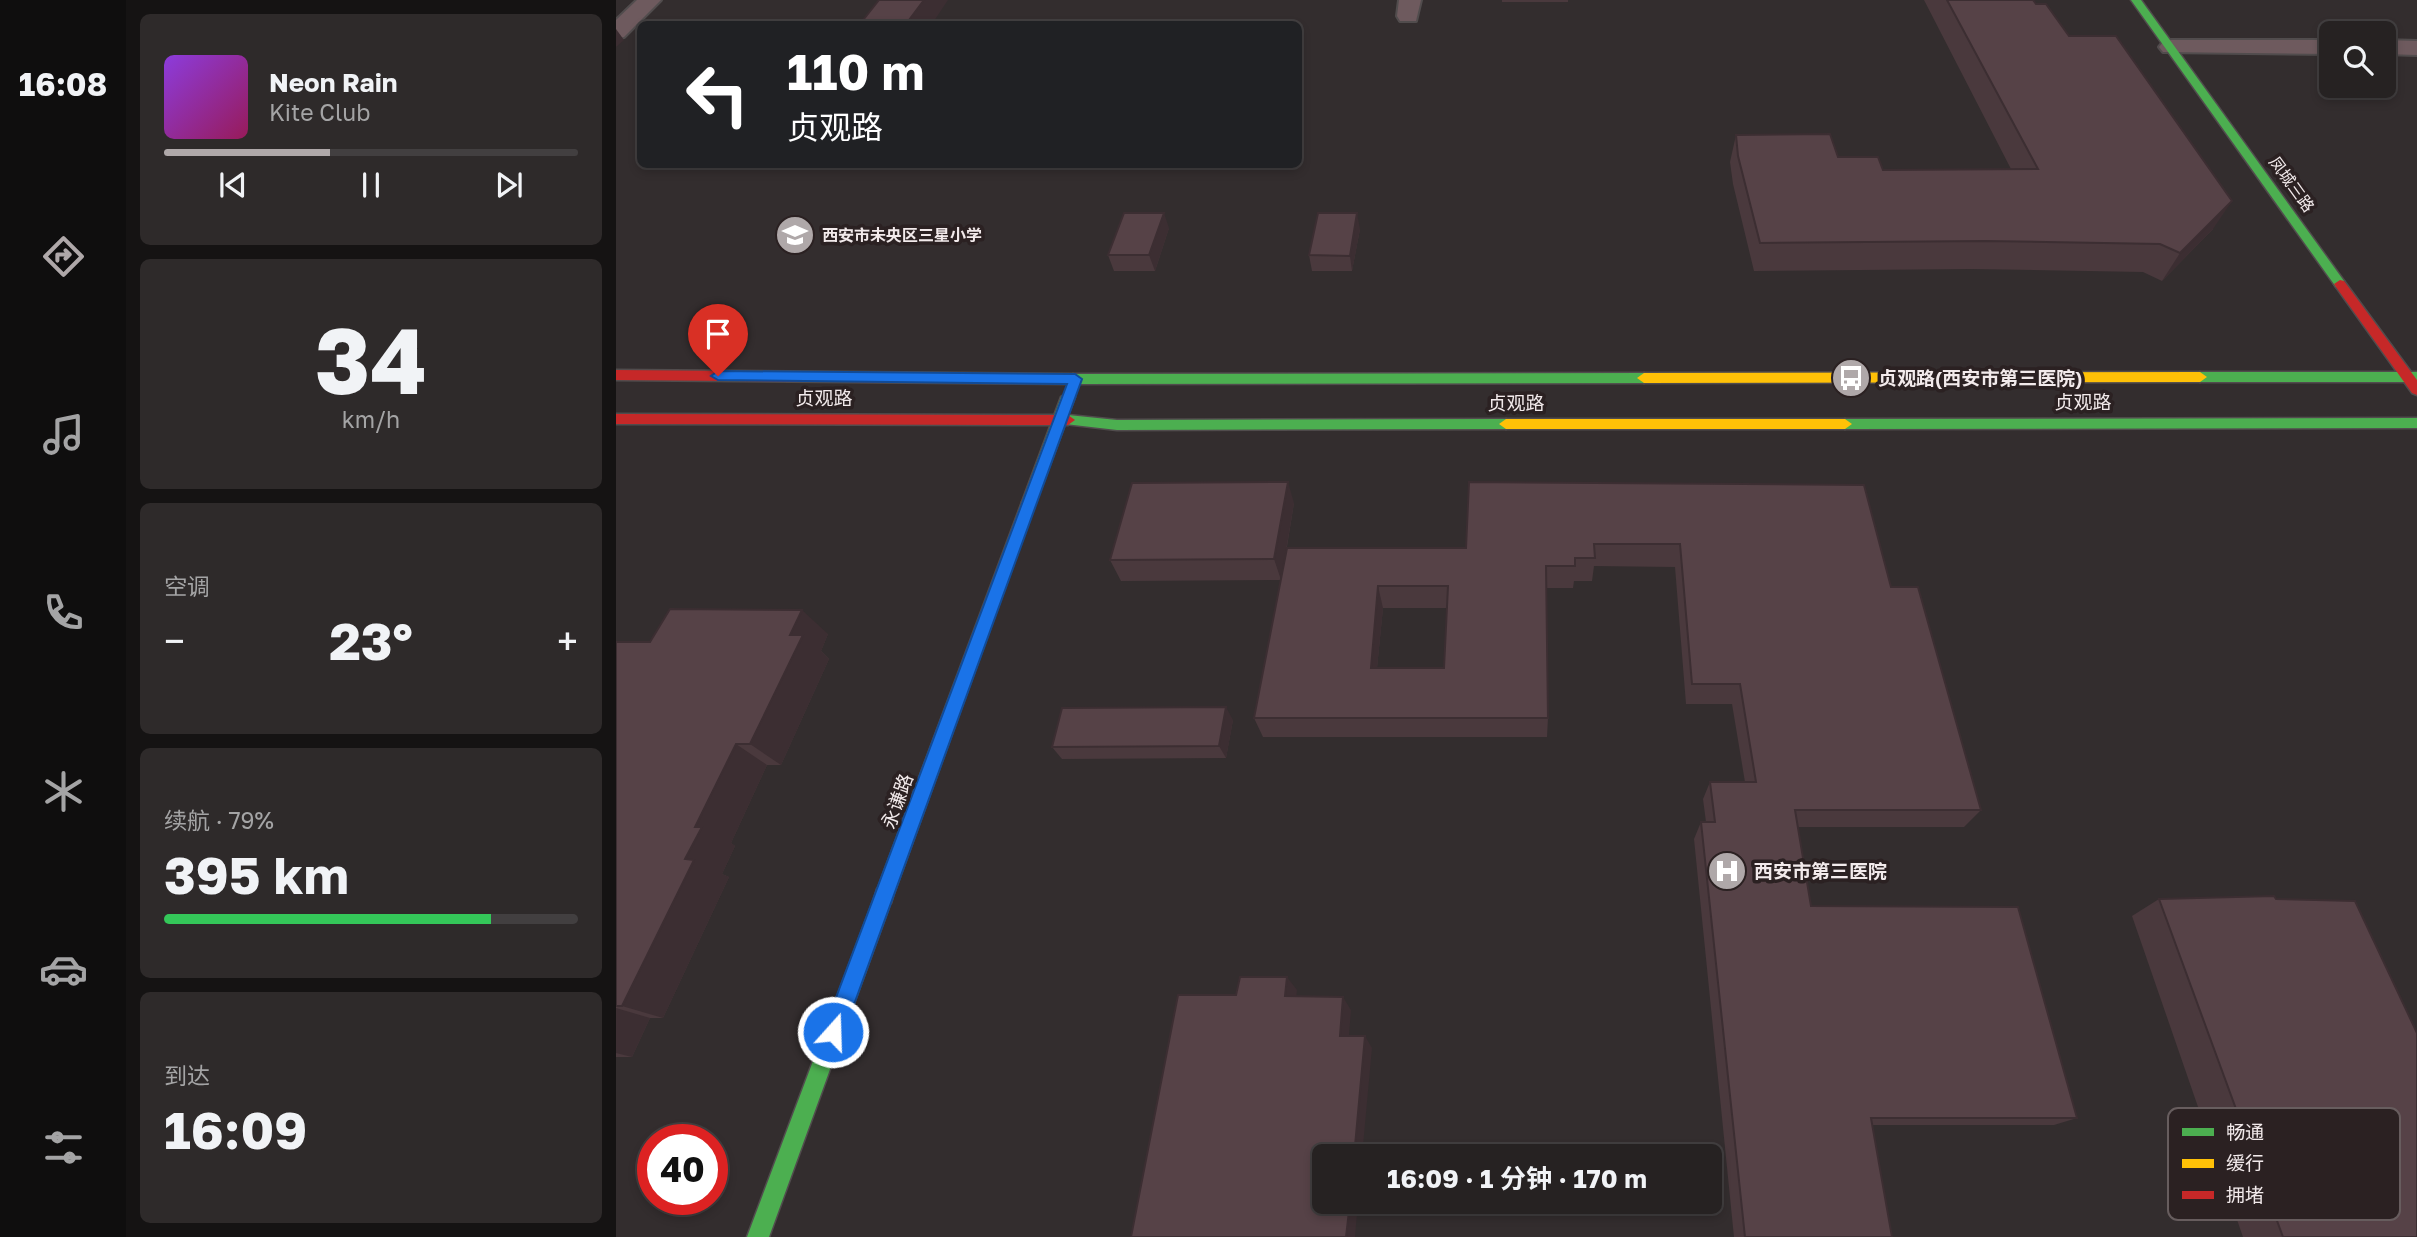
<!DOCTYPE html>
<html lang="zh">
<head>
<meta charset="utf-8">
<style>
  body { margin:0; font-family:"Golos Text","Noto Sans SC",sans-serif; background:#2e2a2a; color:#f1f3f6; height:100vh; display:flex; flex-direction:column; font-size:26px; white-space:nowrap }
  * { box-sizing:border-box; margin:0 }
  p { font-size:23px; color:#a4a4a5 }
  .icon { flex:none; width:38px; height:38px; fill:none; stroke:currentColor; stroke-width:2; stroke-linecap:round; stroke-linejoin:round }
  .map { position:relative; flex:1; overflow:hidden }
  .sheet { display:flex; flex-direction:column; gap:14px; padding:14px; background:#151313; width:490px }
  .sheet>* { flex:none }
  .banner { position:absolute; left:21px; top:21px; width:665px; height:147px; border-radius:10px; box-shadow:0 4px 10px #0003,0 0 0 2px #423f40; background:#202124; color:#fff; overflow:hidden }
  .tools { position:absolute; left:1703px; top:21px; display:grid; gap:14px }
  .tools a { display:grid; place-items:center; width:77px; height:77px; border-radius:10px; background:#262222; box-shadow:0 4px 10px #0003,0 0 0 2px #423f40; font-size:35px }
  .speed { position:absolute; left:21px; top:1124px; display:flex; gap:14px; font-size:35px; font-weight:700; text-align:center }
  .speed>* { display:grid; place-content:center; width:91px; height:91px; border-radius:50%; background:#262222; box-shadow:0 4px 10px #0003,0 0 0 2px #423f40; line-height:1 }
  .speed .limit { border:10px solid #d22; background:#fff; color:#111 }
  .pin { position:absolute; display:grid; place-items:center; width:60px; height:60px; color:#fff; margin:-72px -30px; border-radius:50% 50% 50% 0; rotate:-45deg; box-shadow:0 0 7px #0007 }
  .pin .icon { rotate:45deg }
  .me { position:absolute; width:77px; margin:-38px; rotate:20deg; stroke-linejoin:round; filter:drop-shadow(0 0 5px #0008) }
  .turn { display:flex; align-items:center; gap:24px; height:147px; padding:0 35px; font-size:32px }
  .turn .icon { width:91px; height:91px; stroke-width:2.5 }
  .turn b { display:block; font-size:49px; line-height:60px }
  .big { font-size:52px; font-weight:700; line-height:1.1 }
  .sheet .widget { flex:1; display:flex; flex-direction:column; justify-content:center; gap:10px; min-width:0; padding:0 24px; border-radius:10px; background:#2e2a2a }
  .sheet .dial { align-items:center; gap:0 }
  .dial b { font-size:91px; line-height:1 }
  .song { display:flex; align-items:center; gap:21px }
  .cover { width:84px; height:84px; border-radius:10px; background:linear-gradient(135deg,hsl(270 70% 55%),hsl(330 70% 35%)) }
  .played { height:7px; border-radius:4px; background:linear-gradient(90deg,#afa8a9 40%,#423f40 40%) }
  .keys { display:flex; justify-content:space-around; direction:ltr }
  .heat { display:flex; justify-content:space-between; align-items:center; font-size:38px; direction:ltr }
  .charge { height:10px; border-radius:5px; background:linear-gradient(90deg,#34c759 79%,#423f40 0) }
  .trip { position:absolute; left:696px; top:1144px; width:410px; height:70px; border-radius:10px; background:#262222; box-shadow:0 4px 10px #0003,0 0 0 2px #423f40; font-weight:700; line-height:70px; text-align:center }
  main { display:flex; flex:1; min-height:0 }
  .tabs { display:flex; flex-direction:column; width:126px; justify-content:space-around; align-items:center; background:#0f0e0e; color:#a4a4a5 }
  .tabs .icon { width:49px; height:49px }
  .tabs .current { color:#afa8a9 }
  .tabs b { font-size:32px; color:#f1f3f6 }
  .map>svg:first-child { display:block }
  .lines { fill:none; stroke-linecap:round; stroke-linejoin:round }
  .street-casing { stroke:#514c4d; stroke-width:4 }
  .fast-casing { stroke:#514c4d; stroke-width:3 }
  .slow-casing { stroke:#514c4d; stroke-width:3 }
  .jam-casing { stroke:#514c4d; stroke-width:3 }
  .street { fill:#6e5a5e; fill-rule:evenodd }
  .fast { fill:#4caf50; fill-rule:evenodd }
  .slow { fill:#ffc107; fill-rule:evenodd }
  .jam { fill:#c62828; fill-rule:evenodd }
  .wall { fill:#4a393d; fill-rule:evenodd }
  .shaded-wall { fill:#3c2e32 }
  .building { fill:#564247; stroke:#3c2e32; stroke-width:2; fill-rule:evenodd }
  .route { fill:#1a73e8; stroke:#114b97; stroke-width:2 }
  .labels { text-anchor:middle; stroke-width:7; stroke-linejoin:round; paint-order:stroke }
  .far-street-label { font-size:16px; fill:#f2eaeb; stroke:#2b2122 }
  .far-poi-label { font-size:16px; font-weight:bold; fill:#f2eaeb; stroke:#2b2122; text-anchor:start }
  .poi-label { font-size:19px; font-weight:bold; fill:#f2eaeb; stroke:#2b2122; text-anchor:start }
  .street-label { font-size:19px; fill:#f2eaeb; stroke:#2b2122 }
  .key { fill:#2b2122; stroke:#675d5e; stroke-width:2 }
  .key-label { font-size:19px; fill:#f2eaeb }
</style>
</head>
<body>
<main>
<nav class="tabs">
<b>16:08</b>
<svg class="icon current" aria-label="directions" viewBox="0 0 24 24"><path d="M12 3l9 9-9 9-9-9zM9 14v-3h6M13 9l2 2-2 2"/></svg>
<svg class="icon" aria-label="music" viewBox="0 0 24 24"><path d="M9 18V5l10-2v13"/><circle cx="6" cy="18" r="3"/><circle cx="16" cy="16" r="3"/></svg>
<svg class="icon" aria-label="phone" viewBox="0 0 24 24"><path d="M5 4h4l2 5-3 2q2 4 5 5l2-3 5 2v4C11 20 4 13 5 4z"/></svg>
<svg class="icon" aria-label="climate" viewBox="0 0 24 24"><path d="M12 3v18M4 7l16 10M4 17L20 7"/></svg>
<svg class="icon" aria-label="car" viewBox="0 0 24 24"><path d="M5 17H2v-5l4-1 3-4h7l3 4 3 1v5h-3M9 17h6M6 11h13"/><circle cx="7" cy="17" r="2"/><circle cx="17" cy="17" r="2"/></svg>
<svg class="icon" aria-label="filters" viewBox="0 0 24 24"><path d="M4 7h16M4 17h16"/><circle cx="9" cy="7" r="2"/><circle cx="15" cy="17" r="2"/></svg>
</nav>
<section class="sheet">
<div class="widget">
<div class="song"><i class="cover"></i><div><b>Neon Rain</b><p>Kite Club</p></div></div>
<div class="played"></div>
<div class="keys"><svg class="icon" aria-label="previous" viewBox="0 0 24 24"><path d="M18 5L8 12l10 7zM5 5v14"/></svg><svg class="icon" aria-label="pause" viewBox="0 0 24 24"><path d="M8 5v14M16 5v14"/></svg><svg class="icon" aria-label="next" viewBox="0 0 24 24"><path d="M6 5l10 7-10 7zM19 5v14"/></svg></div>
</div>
<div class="widget dial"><b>34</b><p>km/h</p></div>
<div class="widget"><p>空调</p>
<div class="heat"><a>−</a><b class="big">23°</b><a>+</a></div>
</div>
<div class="widget"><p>续航 · 79%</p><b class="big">395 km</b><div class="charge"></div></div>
<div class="widget"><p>到达</p><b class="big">16:09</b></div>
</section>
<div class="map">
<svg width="1801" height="1237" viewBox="0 0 1801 1237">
  <rect width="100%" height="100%" fill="#332d2e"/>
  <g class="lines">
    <defs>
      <g id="street">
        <polygon points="21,0 45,0 8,37 0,39 0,20"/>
        <polygon points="783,0 805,0 800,21 784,21 781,16"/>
        <polygon points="1555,40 1715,40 1715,54 1547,52 1543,47 1547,42"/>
        <polygon points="1768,40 1801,41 1801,55 1768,54"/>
      </g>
      <g id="fast">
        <polygon points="1515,0 1525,0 1728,281 1728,287 1720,287"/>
        <polygon points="1584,372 1801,372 1801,382 1584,382 1577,377"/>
        <polygon points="1028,373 1035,378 1028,383 457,384 450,379 457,374"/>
        <polygon points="452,392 459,397 452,415 501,420 890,419 897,424 890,429 501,430 449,424 420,502 418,506 408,506 406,502 445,397"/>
        <polygon points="1801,418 1801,428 1229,429 1222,424 1229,419"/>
        <polygon points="268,887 275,889 277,896 153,1237 131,1237 259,896 261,889"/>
      </g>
      <g id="slow">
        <polygon points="1584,372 1591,377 1584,382 1028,383 1021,378 1028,373"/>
        <polygon points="890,419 1229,419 1236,424 1229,429 890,429 883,424"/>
        <polygon points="413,496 420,502 277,896 275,903 268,905 261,903 259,896 406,502"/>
      </g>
      <g id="jam">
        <polygon points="1724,280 1728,281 1801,380 1801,395 1796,393 1720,287 1718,284"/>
        <polygon points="0,370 457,374 464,379 457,384 0,380"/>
        <polygon points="0,414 452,415 459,420 452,425 0,424"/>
      </g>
    </defs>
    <use href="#street" class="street-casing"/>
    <use href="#fast" class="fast-casing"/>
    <use href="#slow" class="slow-casing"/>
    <use href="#jam" class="jam-casing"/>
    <use href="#street" class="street"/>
    <use href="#fast" class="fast"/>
    <use href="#slow" class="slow"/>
    <use href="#jam" class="jam"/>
  </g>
  <g class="wall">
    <rect x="886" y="0" width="66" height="2"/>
    <polygon points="1308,0 1417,0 1420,4 1453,36 1597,229 1546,281 1527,272 1356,269 1138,271 1117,184 1114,162 1120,135 1222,157 1267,170 1395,169"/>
    <polygon points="553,228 539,271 498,271 492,255"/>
    <polygon points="744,229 736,271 696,271 693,255"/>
    <path d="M853,482l422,105 90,223 -17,17h-166l13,79 266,212 -23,7h-182l20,112h-158l-40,-398 7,-17h5l-3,-23 7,-17h35l-13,-78h-46l-11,-137 -81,-1 -2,15h-18l-1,7h-27l2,130 -1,19h-284l-9,-19 27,-138 -160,1 -11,-21 184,-57 -10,62 182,-17zM767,608h64l-3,60h-67z"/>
    <polygon points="212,634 205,651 213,659 165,765 151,765 115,843 119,846 106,874 113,877 47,1018 34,1018 16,1057 0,1057 0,642 34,642"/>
    <polygon points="617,720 610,758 446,759 436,747"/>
    <polygon points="1543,899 1660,899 1801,1237 1627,1237 1516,916"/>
  </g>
  <g class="shaded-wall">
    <polygon points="308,0 332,0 316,24 290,24"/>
    <polygon points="0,29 8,40 0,47"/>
    <polygon points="1616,201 1597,229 1546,281 1564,253"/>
    <polygon points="548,213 553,228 539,271 533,255"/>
    <polygon points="741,213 744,229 736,271 734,256"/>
    <polygon points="672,482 678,503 665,580 658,559"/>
    <polygon points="762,586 767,608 759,688 755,668"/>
    <polygon points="186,610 212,634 205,651 213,659 165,765 134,744 174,635"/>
    <polygon points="610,707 617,720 610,758 603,746"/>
    <polygon points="120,744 151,765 115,843 119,846 106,874 113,877 47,1018 6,1006 69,859 79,827"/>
    <polygon points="671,977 681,990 679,1009 669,996"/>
    <polygon points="727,997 735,1010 732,1048 724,1036"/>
    <polygon points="0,1008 34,1018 16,1057 0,1053"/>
    <polygon points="749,1036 756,1048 746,1157 738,1157"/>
    <polygon points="734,1202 742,1202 739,1237 730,1237"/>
  </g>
  <g class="building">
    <polygon points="263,0 308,0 290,24 244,24"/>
    <polygon points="1331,0 1417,0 1420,4 1430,4 1453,36 1500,36 1616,201 1564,253 1544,244 1369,241 1144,243 1122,156 1120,135 1214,134 1222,157 1262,157 1267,170 1422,169"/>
    <polygon points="508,213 548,213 533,255 492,255"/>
    <polygon points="702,213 741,213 734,256 693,255"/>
    <polygon points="672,482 658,559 494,560 516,483"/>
    <path d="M853,482l395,3 27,102h27l63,223h-186l16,96 207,1 59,211h-206l21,119h-147l-44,-415h14l-5,-40h46l-16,-98h-48l-12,-140h-86l1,14h-20v8h-29l2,152h-294l33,-170h179zM762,586h70l-4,82h-73z"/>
    <polygon points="54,609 186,610 174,635 187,635 134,744 120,744 79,827 86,827 69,859 78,860 6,1006 0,1006 0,642 34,642"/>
    <polygon points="610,707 603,746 436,747 446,708"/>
    <polygon points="1658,896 1660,899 1739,901 1801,1033 1801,1237 1667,1237 1543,899"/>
    <polygon points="624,977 671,977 669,996 727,997 724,1036 749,1036 738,1157 709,1157 709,1202 734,1202 730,1237 515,1237 562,995 620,995"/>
  </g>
  <polygon class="route" points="102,371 459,374 466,379 228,1032 225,1040 217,1043 210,1040 207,1032 451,384 102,380 95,376"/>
  <defs>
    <symbol id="school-disc" viewBox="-11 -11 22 22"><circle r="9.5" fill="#afa8a9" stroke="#2b2122"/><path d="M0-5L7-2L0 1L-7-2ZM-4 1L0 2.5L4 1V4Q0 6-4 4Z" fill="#fff"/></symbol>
    <symbol id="bus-disc" viewBox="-11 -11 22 22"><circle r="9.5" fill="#afa8a9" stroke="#2b2122"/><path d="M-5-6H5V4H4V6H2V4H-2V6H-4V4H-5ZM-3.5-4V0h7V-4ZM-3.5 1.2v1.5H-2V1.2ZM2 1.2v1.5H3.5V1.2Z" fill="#fff"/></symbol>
    <symbol id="hospital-disc" viewBox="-11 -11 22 22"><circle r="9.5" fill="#afa8a9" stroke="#2b2122"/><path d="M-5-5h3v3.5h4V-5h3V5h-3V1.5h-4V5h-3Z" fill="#fff"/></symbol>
  </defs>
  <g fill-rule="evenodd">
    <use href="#school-disc" x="157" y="213" width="44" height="44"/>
    <use href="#bus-disc" x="1213" y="356" width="44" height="44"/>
    <use href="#hospital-disc" x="1089" y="849" width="44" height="44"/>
  </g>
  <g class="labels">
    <g class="far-street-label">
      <text transform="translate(1676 184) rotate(54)" y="6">凤城三路</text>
    </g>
    <g class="far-poi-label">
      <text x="206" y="241">西安市未央区三星小学</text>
    </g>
    <g class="poi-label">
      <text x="1262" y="385">贞观路(西安市第三医院)</text>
      <text x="1138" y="878">西安市第三医院</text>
    </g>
    <g class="street-label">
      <text x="208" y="405">贞观路</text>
      <text x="1467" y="409">贞观路</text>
      <text x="900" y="410">贞观路</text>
      <text transform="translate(281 801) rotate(-70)" y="7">永谦路</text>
    </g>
  </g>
  <rect x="1552" y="1108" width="232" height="112" rx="10" class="key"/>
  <rect x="1566" y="1128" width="32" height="8" fill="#4caf50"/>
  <rect x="1566" y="1159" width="32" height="9" fill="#ffc107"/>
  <rect x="1566" y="1191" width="32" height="8" fill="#c62828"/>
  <g class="key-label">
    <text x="1610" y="1139">畅通</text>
    <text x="1610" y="1170">缓行</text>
    <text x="1610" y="1202">拥堵</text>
  </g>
</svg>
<div class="tools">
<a><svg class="icon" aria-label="search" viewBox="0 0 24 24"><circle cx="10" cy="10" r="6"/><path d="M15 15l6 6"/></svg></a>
</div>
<div class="speed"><div class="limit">40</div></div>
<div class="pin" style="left:102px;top:376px;background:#d93025"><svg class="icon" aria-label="arrive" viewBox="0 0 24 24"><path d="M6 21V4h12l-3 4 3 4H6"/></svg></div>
<svg class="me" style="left:217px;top:1032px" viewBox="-20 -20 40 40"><circle r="17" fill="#1a73e8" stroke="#fff" stroke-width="3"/><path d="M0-11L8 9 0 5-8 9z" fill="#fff"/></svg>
<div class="trip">16:09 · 1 分钟 · 170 m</div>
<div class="banner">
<div class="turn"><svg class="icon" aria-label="left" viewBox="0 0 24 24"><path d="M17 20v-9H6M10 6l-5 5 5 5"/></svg><div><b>110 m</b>贞观路</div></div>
</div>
</div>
</main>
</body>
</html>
